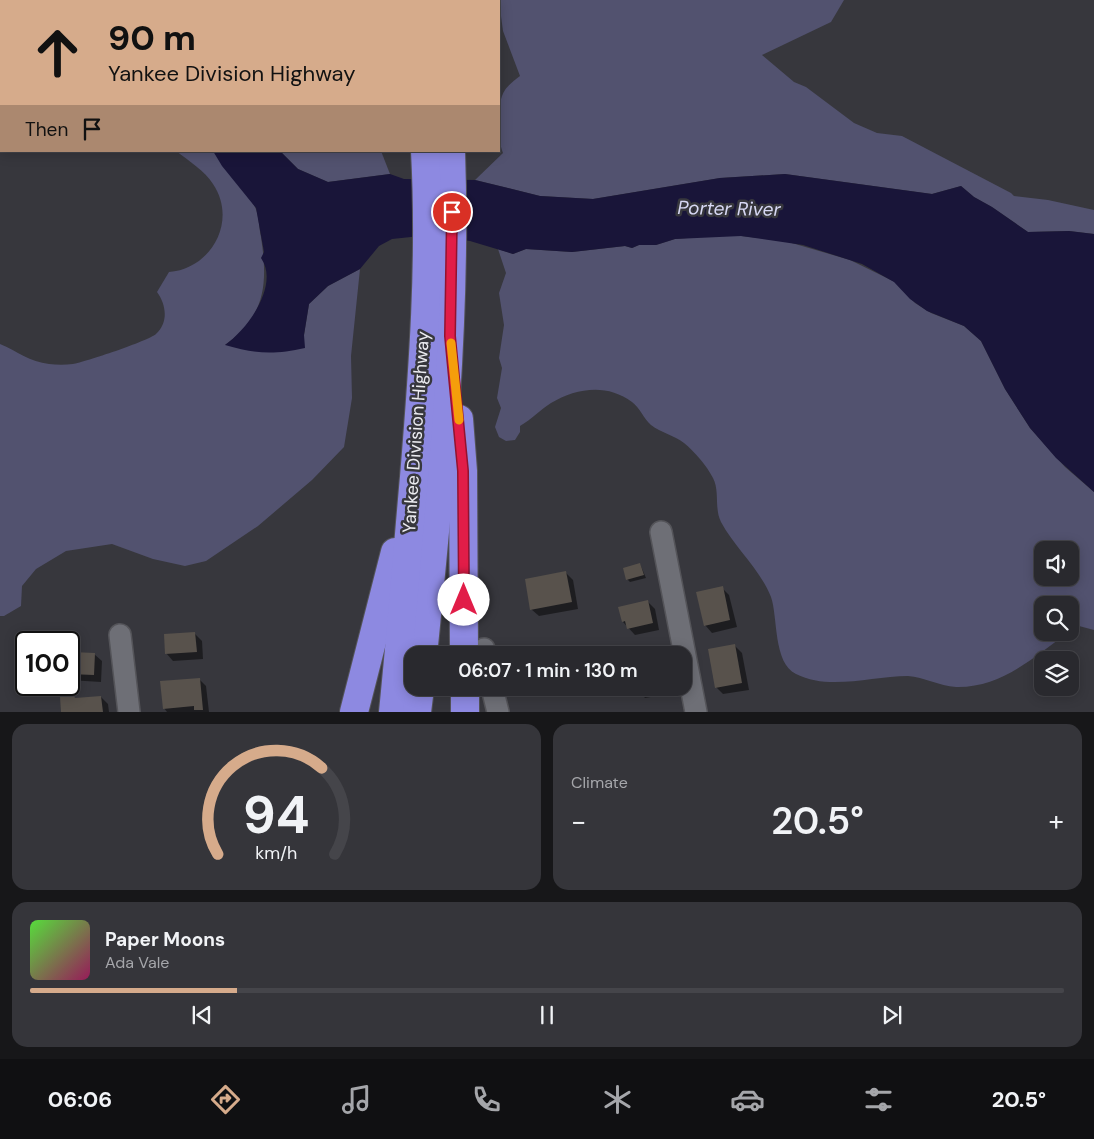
<!DOCTYPE html>
<html lang="en">
<head>
<meta charset="utf-8">
<style>
  body { margin:0; font-family:"DM Sans",sans-serif; background:#35353a; color:#f1f3f6; height:100vh; display:flex; flex-direction:column; font-size:19px; white-space:nowrap }
  * { box-sizing:border-box; margin:0 }
  p { font-size:16px; color:#a5a6aa }
  .icon { flex:none; width:28px; height:28px; fill:none; stroke:currentColor; stroke-width:2; stroke-linecap:round; stroke-linejoin:round }
  .map { position:relative; height:712px; overflow:hidden }
  .drawer { display:flex; flex-direction:column; gap:12px; padding:12px; background:#171719; flex:1 }
  .drawer>* { flex:none }
  .banner { position:absolute; left:0px; top:0px; width:500px; height:152px; box-shadow:0 2px 12px #0003,0 0 0 1px #45454a; background:#d6ab8b; color:#111; overflow:hidden }
  .fabs { position:absolute; left:1034px; top:541px; display:grid; gap:10px }
  .fabs a { display:grid; place-items:center; width:45px; height:45px; border-radius:10px; background:#29292e; box-shadow:0 2px 12px #0003,0 0 0 1px #45454a; font-size:25px }
  .speed { position:absolute; left:15px; top:631px; display:flex; gap:10px; font-size:25px; font-weight:700; text-align:center }
  .speed>* { display:grid; place-content:center; width:65px; height:65px; border-radius:50%; background:#29292e; box-shadow:0 2px 12px #0003,0 0 0 1px #45454a; line-height:1 }
  .speed .limit { border:2px solid #111; border-radius:8px; background:#fff; color:#111 }
  .pin { position:absolute; display:grid; place-items:center; width:42px; height:42px; color:#fff; margin:-21px; border:2px solid #fff; border-radius:50%; box-shadow:0 1px 5px #0007 }
  .me { position:absolute; width:55px; margin:-28px; rotate:0deg; stroke-linejoin:round; filter:drop-shadow(0 0 4px #0008) }
  .turn { display:flex; align-items:center; gap:18px; height:105px; padding:0 25px; font-size:22px }
  .turn .icon { width:65px; height:65px; stroke-width:2.5 }
  .turn b { display:block; font-size:35px; line-height:42px }
  .then { display:flex; align-items:center; height:48px; padding:0 25px; background:#0003; gap:10px; font-size:19px }
  .big { font-size:38px; font-weight:600; line-height:1.1 }
  .drawer .tile { flex:1; display:flex; flex-direction:column; justify-content:center; gap:8px; min-width:0; padding:0 18px; border-radius:15px; background:#35353a }
  .drawer .dial { align-items:center; gap:0 }
  .dial svg { height:130px; overflow:visible; fill:none; stroke:#45454a; stroke-width:7; stroke-linecap:round; text-anchor:middle }
  .dial text { fill:#f1f3f6; stroke:none }
  .song { display:flex; align-items:center; gap:15px }
  .cover { width:60px; height:60px; border-radius:8px; background:linear-gradient(135deg,hsl(110 70% 55%),hsl(330 70% 35%)) }
  .played { height:5px; border-radius:2px; background:linear-gradient(90deg,#d6ab8b 20%,#45454a 20%) }
  .keys { display:flex; justify-content:space-around; direction:ltr }
  .heat { display:flex; justify-content:space-between; align-items:center; font-size:28px; direction:ltr }
  .drawer .tiles { flex:1; display:grid; gap:12px; grid-template-columns:1fr 1fr }
  .tile:last-child { grid-column:span 2 }
  .trip { position:absolute; left:404px; top:646px; width:288px; height:50px; border-radius:15px; background:#29292e; box-shadow:0 2px 12px #0003,0 0 0 1px #45454a; font-weight:600; line-height:50px; text-align:center }
  .menu { display:flex; height:80px; justify-content:space-around; align-items:center; background:#101012; color:#a5a6aa }
  .menu .icon { width:35px; height:35px }
  .menu .on { color:#d6ab8b }
  .menu b { font-size:22px; color:#f1f3f6 }
  .map>svg:first-child { display:block }
  .green { fill:#52526f; fill-rule:evenodd }
  .water { fill:#191539 }
  .shadow { fill:#0007 }
  .building { fill:#58524c }
  .lines { fill:none; stroke-linecap:round; stroke-linejoin:round }
  .minor-casing { stroke:#545459; stroke-width:24 }
  .motorway-casing { stroke:#545459; stroke-width:30 }
  .minor { stroke:#6e6f76; stroke-width:21 }
  .motorway { stroke:#8d89e1; stroke-width:28 }
  .route-casing { stroke:#92132f; stroke-width:12 }
  .route { stroke:#e11d48; stroke-width:9 }
  .slow { stroke:#f59e0b; stroke-width:9 }
  .labels { text-anchor:middle; stroke-width:5; stroke-linejoin:round; paint-order:stroke }
  .street-label { font-size:18px; fill:#ececf1; stroke:#37373d }
  .water-label { font-size:19px; font-style:italic; fill:#d7d8f4; stroke:#37373d }
</style>
</head>
<body>
<div class="map">
<svg width="1094" height="712" viewBox="0 0 1094 712">
  <rect width="100%" height="100%" fill="#37373d"/>
  <g class="green">
    <polygon points="113,0 339,0 340,1 114,1"/>
    <path d="M495,0h349l-13,22 -69,33 32,27 12,5 48,36 23,10 25,3 109,57 3,3 34,4 46,10v24l-25,-3 -41,1 -36,-25 -18,-10 -13,-11 -29,8 -147,-20 -65,4 -127,21 -53,-3 -65,-16 28,-27c-6,-15 -7,-50 2,-63 3,-5 10,-10 15,-14l-17,-45 -4,-30z"/>
    <path d="M176,151l38,1c12,20 30,35 41,55 4,8 4,21 6,30 7,46 5,79 -36,108l79,-10 5,-31 19,-18 32,-17 -9,87 1,42 -8,49 -32,33 -54,46 -52,35 -21,5 -32,-7 -41,-15 -46,7 -30,18 -14,17 -1,20 -17,10h-4v-272c17,7 30,18 49,20 8,1 16,1 24,0 12,-2 75,-23 83,-30 13,-12 10,-30 1,-42l12,-20c42,-3 69,-51 44,-88 -8,-13 -24,-23 -37,-33z"/>
    <polygon points="280,151 381,151 390,174 328,182 298,169"/>
    <path d="M712,236h29l44,5 65,19 45,22 20,21 16,10 33,13 17,15 24,48 25,39 35,39 29,25v138l-15,-4 -9,5v-26h-28v27l26,1c-35,24 -66,55 -112,54 -17,-1 -32,-10 -48,-11 -36,0 -79,15 -112,-2 -23,-11 -18,-57 -25,-77 -11,-28 -36,-49 -50,-75 -7,-14 -1,-31 -8,-44 -6,-12 -19,-27 -29,-35 -10,-8 -23,-10 -33,-18 -7,-6 -11,-17 -19,-23 -25,-19 -56,-14 -81,1 -11,7 -19,16 -31,23v6l-5,8 -9,1 -7,-4 -4,-10 6,-19 -4,-10 5,-30 -3,-10 5,-33 -5,-32 7,-20 -8,-24 15,5 13,-5 46,3 53,-6 7,2 7,-3h17l19,-6zM1042,550h28v28h-28z"/>
  </g>
  <path class="water" d="M213,151h67l18,18 30,13 62,-8 14,5 71,1 65,16 53,3 127,-21 65,-4 147,20 29,-8 13,11 18,10 36,25 41,-1 25,3v258l-38,-34 -26,-30 -25,-39 -24,-48 -17,-15 -37,-15 -17,-12 -16,-17 -32,-18 -59,-19 -62,-9 -66,3 -19,6h-17l-7,3 -7,-2 -53,6 -46,-3 -13,5 -43,-13 -40,-6 -38,4 -13,7 -19,23 -32,17 -19,18 -5,31 1,13c-31,7 -50,6 -80,-3 22,-15 55,-60 36,-87l3,-6 -8,-44 -34,-42z"/>
  <g class="shadow">
    <polygon points="1,51 1,124 0,125 0,52"/>
    <polygon points="640,564 646,578 630,582 627,579"/>
    <polygon points="566,573 573,580 578,609 539,616 531,609"/>
    <polygon points="722,588 729,595 737,627 712,633 705,625"/>
    <polygon points="648,602 655,609 659,630 635,635 623,622"/>
    <polygon points="195,634 202,641 203,659 173,661 166,653"/>
    <polygon points="735,646 742,653 749,690 723,694 716,687"/>
    <polygon points="69,647 78,653 94,654 102,661 101,682 69,680"/>
    <polygon points="199,679 206,686 209,712 167,712 164,708"/>
    <polygon points="637,688 671,688 672,693 645,698"/>
    <polygon points="74,697 77,700 101,697 108,704 109,712 62,712"/>
  </g>
  <g class="building">
    <polygon points="640,563 644,575 626,580 623,568"/>
    <polygon points="566,571 572,602 530,610 525,579"/>
    <polygon points="723,586 730,620 704,626 696,592"/>
    <polygon points="648,600 653,623 627,629 625,621 622,622 618,607"/>
    <polygon points="195,632 197,652 165,654 164,634"/>
    <polygon points="735,644 742,683 715,688 708,649"/>
    <polygon points="69,646 73,646 72,652 95,653 94,675 69,674"/>
    <polygon points="200,678 203,710 194,710 194,706 163,709 160,681"/>
    <polygon points="635,688 654,688 636,692"/>
    <polygon points="74,695 75,698 101,696 103,712 61,712 60,697"/>
  </g>
  <g class="lines">
    <defs>
      <g id="minor">
        <polyline points="661,532 696,712"/>
        <polyline points="120,635 129,712"/>
        <polyline points="484,649 486,655"/>
        <polyline points="492,688 498,712"/>
      </g>
      <g id="motorway">
        <polyline points="415,0 415,1"/>
        <polyline points="441,0 441,1"/>
        <polyline points="459,419 463,471 464,655"/>
        <path d="M423,655c17,-168 34,-335 28,-504"/>
        <polyline points="465,688 465,712"/>
        <polyline points="354,712 395,552"/>
        <path d="M393,712c8,-79 14,-157 21,-235 9,-108 17,-217 11,-326"/>
        <polyline points="417,712 420,688"/>
      </g>
    </defs>
    <use href="#minor" class="minor-casing"/>
    <use href="#motorway" class="motorway-casing"/>
    <use href="#minor" class="minor"/>
    <use href="#motorway" class="motorway"/>
  </g>
  <g class="lines">
    <defs>
      <polyline id="route" points="452,212 450,336 463,471 464,600"/>
    </defs>
    <use href="#route" class="route-casing"/>
    <use href="#route" class="route"/>
    <polyline class="slow" points="451,343 459,420"/>
  </g>
  <g class="labels">
    <g class="street-label">
      <text transform="translate(416 432) rotate(-86)" y="6">Yankee Division Highway</text>
    </g>
    <g class="water-label">
      <text transform="translate(729 208) rotate(1)" y="7">Porter River</text>
    </g>
  </g>
</svg>
<div class="fabs">
<a><svg class="icon" aria-label="sound" viewBox="0 0 24 24"><path d="M4 9h4l5-4v14l-5-4H4zM17 9q2 3 0 6"/></svg></a>
<a><svg class="icon" aria-label="search" viewBox="0 0 24 24"><circle cx="10" cy="10" r="6"/><path d="M15 15l6 6"/></svg></a>
<a><svg class="icon" aria-label="layers" viewBox="0 0 24 24"><path d="M12 4l9 5-9 5-9-5zM3 14l9 5 9-5"/></svg></a>
</div>
<div class="speed"><div class="limit">100</div></div>
<div class="pin" style="left:452px;top:212px;background:#d93025"><svg class="icon" aria-label="arrive" viewBox="0 0 24 24"><path d="M6 21V4h12l-3 4 3 4H6"/></svg></div>
<svg class="me" style="left:464px;top:600px" viewBox="-20 -20 40 40"><circle r="19" fill="#fff"/><path d="M0-13L10 11 0 6-10 11z" fill="#e11d48"/></svg>
<div class="trip">06:07 · 1 min · 130 m</div>
<div class="banner">
<div class="turn"><svg class="icon" aria-label="ahead" viewBox="0 0 24 24"><path d="M12 20V5M6 11l6-6 6 6"/></svg><div><b>90 m</b>Yankee Division Highway</div></div>
<div class="then">Then<svg class="icon" aria-label="arrive" viewBox="0 0 24 24"><path d="M6 21V4h12l-3 4 3 4H6"/></svg></div>
</div>
</div>
<section class="drawer">
<div class="tiles">
<div class="tile dial"><svg viewBox="0 0 100 80">
<path d="M14 69A42 42 0 1 1 86 69"/>
<path d="M14 69A42 42 0 0 1 78 16" stroke="#d6ab8b"/>
<text x="50" y="56" font-size="32" font-weight="700">94</text>
<text x="50" y="72" font-size="11">km/h</text>
</svg></div>
<div class="tile"><p>Climate</p>
<div class="heat"><a>−</a><b class="big">20.5°</b><a>+</a></div>
</div>
<div class="tile">
<div class="song"><i class="cover"></i><div><b>Paper Moons</b><p>Ada Vale</p></div></div>
<div class="played"></div>
<div class="keys"><svg class="icon" aria-label="previous" viewBox="0 0 24 24"><path d="M18 5L8 12l10 7zM5 5v14"/></svg><svg class="icon" aria-label="pause" viewBox="0 0 24 24"><path d="M8 5v14M16 5v14"/></svg><svg class="icon" aria-label="next" viewBox="0 0 24 24"><path d="M6 5l10 7-10 7zM19 5v14"/></svg></div>
</div>
</div>
</section>
<nav class="menu">
<b>06:06</b>
<svg class="icon on" aria-label="directions" viewBox="0 0 24 24"><path d="M12 3l9 9-9 9-9-9zM9 14v-3h6M13 9l2 2-2 2"/></svg>
<svg class="icon" aria-label="music" viewBox="0 0 24 24"><path d="M9 18V5l10-2v13"/><circle cx="6" cy="18" r="3"/><circle cx="16" cy="16" r="3"/></svg>
<svg class="icon" aria-label="phone" viewBox="0 0 24 24"><path d="M5 4h4l2 5-3 2q2 4 5 5l2-3 5 2v4C11 20 4 13 5 4z"/></svg>
<svg class="icon" aria-label="climate" viewBox="0 0 24 24"><path d="M12 3v18M4 7l16 10M4 17L20 7"/></svg>
<svg class="icon" aria-label="car" viewBox="0 0 24 24"><path d="M5 17H2v-5l4-1 3-4h7l3 4 3 1v5h-3M9 17h6M6 11h13"/><circle cx="7" cy="17" r="2"/><circle cx="17" cy="17" r="2"/></svg>
<svg class="icon" aria-label="filters" viewBox="0 0 24 24"><path d="M4 7h16M4 17h16"/><circle cx="9" cy="7" r="2"/><circle cx="15" cy="17" r="2"/></svg>
<b>20.5°</b>
</nav>
</body>
</html>
